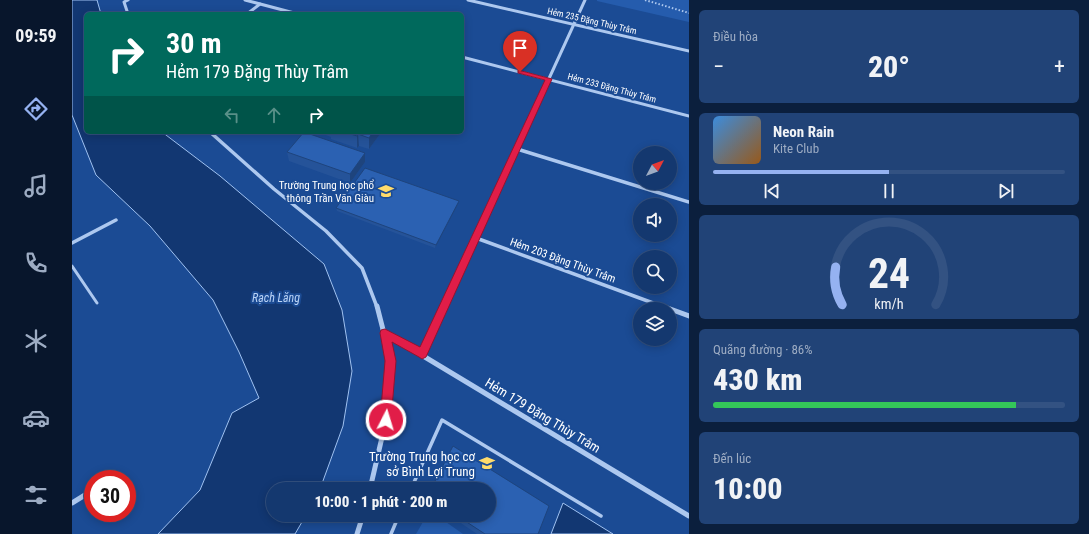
<!DOCTYPE html>
<html lang="vi">
<head>
<meta charset="utf-8">
<style>
  body { margin:0; font-family:"Roboto Condensed",sans-serif; background:#214377; color:#f1f3f6; height:100vh; display:flex; flex-direction:column; font-size:15px; white-space:nowrap }
  * { box-sizing:border-box; margin:0 }
  p { font-size:13px; color:#9dacc3 }
  .icon { flex:none; width:22px; height:22px; fill:none; stroke:currentColor; stroke-width:2; stroke-linecap:round; stroke-linejoin:round }
  .map { position:relative; flex:1; overflow:hidden }
  .panel { display:flex; flex-direction:column; gap:10px; padding:10px; background:#0b1f3d; width:400px }
  .panel>* { flex:none }
  .banner { position:absolute; left:12px; top:12px; width:380px; height:122px; border-radius:6px; box-shadow:0 2px 10px #0003,0 0 0 1px #335282; background:#00695c; color:#fff; overflow:hidden }
  .needle { width:26px; rotate:49deg }
  .fabs { position:absolute; left:561px; top:146px; display:grid; gap:8px }
  .fabs a { display:grid; place-items:center; width:44px; height:44px; border-radius:50%; background:#14386f; box-shadow:0 2px 10px #0003,0 0 0 1px #335282; font-size:20px }
  .speed { position:absolute; left:12px; top:470px; display:flex; gap:8px; font-size:20px; font-weight:700; text-align:center }
  .speed>* { display:grid; place-content:center; width:52px; height:52px; border-radius:50%; background:#14386f; box-shadow:0 2px 10px #0003,0 0 0 1px #335282; line-height:1 }
  .speed .limit { border:6px solid #d22; background:#fff; color:#111 }
  .pin { position:absolute; display:grid; place-items:center; width:34px; height:34px; color:#fff; margin:-41px -17px; border-radius:50% 50% 50% 0; rotate:-45deg; box-shadow:0 0 4px #0007 }
  .pin .icon { rotate:45deg }
  .me { position:absolute; width:44px; margin:-22px; rotate:5deg; stroke-linejoin:round; filter:drop-shadow(0 0 3px #0008) }
  .turn { display:flex; align-items:center; gap:14px; height:84px; padding:0 16px; font-size:18px }
  .turn .icon { width:52px; height:52px; stroke-width:2.5 }
  .turn b { display:block; font-size:28px; line-height:34px }
  .lanes { display:flex; align-items:center; height:38px; padding:0 16px; background:#0003; justify-content:center; gap:20px; direction:ltr }
  .lanes .off { opacity:.35 }
  .big { font-size:30px; font-weight:800; line-height:1.1 }
  .panel .widget { flex:1; display:flex; flex-direction:column; justify-content:center; gap:6px; min-width:0; padding:0 14px; border-radius:6px; background:#214377 }
  .panel .dial { align-items:center; gap:0 }
  .dial svg { height:104px; overflow:visible; fill:none; stroke:#335282; stroke-width:7; stroke-linecap:round; text-anchor:middle }
  .dial text { fill:#f1f3f6; stroke:none }
  .song { display:flex; align-items:center; gap:12px }
  .cover { width:48px; height:48px; border-radius:6px; background:linear-gradient(135deg,hsl(210 70% 55%),hsl(30 70% 35%)) }
  .played { height:4px; border-radius:2px; background:linear-gradient(90deg,#95b2f1 50%,#335282 50%) }
  .keys { display:flex; justify-content:space-around; direction:ltr }
  .heat { display:flex; justify-content:space-between; align-items:center; font-size:22px; direction:ltr }
  .charge { height:6px; border-radius:3px; background:linear-gradient(90deg,#34c759 86%,#335282 0) }
  .trip { position:absolute; left:194px; top:482px; width:230px; height:40px; border-radius:20px; background:#14386f; box-shadow:0 2px 10px #0003,0 0 0 1px #335282; font-weight:800; line-height:40px; text-align:center }
  main { display:flex; flex:1; min-height:0 }
  .dock { display:flex; flex-direction:column; width:72px; justify-content:space-around; align-items:center; background:#08162c; color:#9dacc3 }
  .dock .icon { width:28px; height:28px }
  .dock .on { color:#95b2f1 }
  .dock b { font-size:18px; color:#f1f3f6 }
  .map>svg:first-child { display:block }
  .green { fill:#255cad }
  .water { fill:#123772; stroke:#a0c2f1 }
  .lines { fill:none; stroke-linecap:round; stroke-linejoin:round }
  .path { stroke:#adc8ef; stroke-width:2; stroke-dasharray:1.5 2; stroke-linecap:butt }
  .lane-far1 { stroke:#adc8ef; stroke-width:3 }
  .lane { stroke:#adc8ef; stroke-width:3.5 }
  .street-far2 { stroke:#adc8ef; stroke-width:3 }
  .street-far1 { stroke:#adc8ef; stroke-width:3.5 }
  .street { stroke:#adc8ef; stroke-width:5 }
  .wall { fill:#255399 }
  .shaded-wall { fill:#1e447d }
  .building { fill:#2b61b2; stroke:#1e447d }
  .route { fill:#e11d48; stroke:#92132f }
  .labels { text-anchor:middle; stroke-width:4; stroke-linejoin:round; paint-order:stroke }
  .far-street-label { font-size:9px; fill:#fff; stroke:#1b4b94 }
  .poi-label { font-size:11px; fill:#fff; stroke:#1b4b94; text-anchor:end }
  .street-label { font-size:11px; fill:#fff; stroke:#1b4b94 }
  .water-label { font-size:12px; font-style:italic; fill:#bad3f6; stroke:#1b4b94 }
  .near-street-label { font-size:13px; fill:#fff; stroke:#1b4b94 }
  .near-poi-label { font-size:13px; fill:#fff; stroke:#1b4b94; text-anchor:end }
</style>
</head>
<body>
<main>
<nav class="dock">
<b>09:59</b>
<svg class="icon on" aria-label="directions" viewBox="0 0 24 24"><path d="M12 3l9 9-9 9-9-9zM9 14v-3h6M13 9l2 2-2 2"/></svg>
<svg class="icon" aria-label="music" viewBox="0 0 24 24"><path d="M9 18V5l10-2v13"/><circle cx="6" cy="18" r="3"/><circle cx="16" cy="16" r="3"/></svg>
<svg class="icon" aria-label="phone" viewBox="0 0 24 24"><path d="M5 4h4l2 5-3 2q2 4 5 5l2-3 5 2v4C11 20 4 13 5 4z"/></svg>
<svg class="icon" aria-label="climate" viewBox="0 0 24 24"><path d="M12 3v18M4 7l16 10M4 17L20 7"/></svg>
<svg class="icon" aria-label="car" viewBox="0 0 24 24"><path d="M5 17H2v-5l4-1 3-4h7l3 4 3 1v5h-3M9 17h6M6 11h13"/><circle cx="7" cy="17" r="2"/><circle cx="17" cy="17" r="2"/></svg>
<svg class="icon" aria-label="filters" viewBox="0 0 24 24"><path d="M4 7h16M4 17h16"/><circle cx="9" cy="7" r="2"/><circle cx="15" cy="17" r="2"/></svg>
</nav>
<div class="map">
<svg width="617" height="534" viewBox="0 0 617 534">
  <rect width="100%" height="100%" fill="#1b4b94"/>
  <g class="green">
    <polygon points="525,0 617,0 617,22 525,1"/>
    <polygon points="355,515 364,515 391,534 344,534"/>
  </g>
  <g class="water">
    <polygon points="0,0 25,0 29,14 14,14 14,132 90,132 148,176 252,264 270,310 280,371 271,426 248,489 201,489 201,515 234,515 223,534 86,534 128,490 160,413 187,398 167,352 141,300 78,226 24,175 0,115"/>
    <polygon points="491,503 541,534 479,534"/>
  </g>
  <g class="lines">
    <polyline class="path" points="573,0 617,13"/>
    <polyline class="lane-far1" points="0,266 25,303"/>
    <g class="lane">
      <polyline points="339,489 370,420 529,516"/>
      <polyline points="319,534 327,515"/>
    </g>
    <g class="street-far2">
      <polyline points="56,0 52,2 56,14"/>
      <polyline points="173,0 226,14"/>
      <polyline points="396,0 617,51"/>
      <polyline points="175,14 188,4"/>
      <polyline points="390,57 617,116"/>
      <polyline points="138,132 139,133"/>
      <polyline points="452,133 513,0"/>
    </g>
    <g class="street-far1">
      <polyline points="138,132 202,189 254,231 290,268 305,307"/>
      <polyline points="445,149 617,202"/>
      <polyline points="404,238 592,307"/>
      <polyline points="0,243 44,220"/>
      <polyline points="372,307 452,132"/>
    </g>
    <g class="street">
      <polyline points="590,306 617,316"/>
      <polyline points="313,333 617,516"/>
      <polyline points="350,354 372,306"/>
      <polyline points="298,489 314,420 319,361 305,306"/>
      <polyline points="0,503 21,490"/>
      <polyline points="285,534 291,515"/>
    </g>
  </g>
  <g class="wall">
    <polygon points="245,132 308,132 308,134 297,149 287,146 285,148 259,139 259,137"/>
    <polygon points="215,152 293,153 293,162 278,183 217,161"/>
    <polygon points="387,201 386,204 363,248 265,211 264,208"/>
    <polygon points="377,515 417,515 466,534 405,534"/>
  </g>
  <g class="shaded-wall">
    <polygon points="301,132 308,132 308,134 297,149 297,138"/>
    <polygon points="286,134 287,146 285,148 285,136"/>
    <polygon points="293,153 293,162 278,183 278,174"/>
    <polygon points="387,201 386,204 363,248 364,245"/>
  </g>
  <g class="building">
    <polygon points="232,132 293,153 278,174 215,152"/>
    <polygon points="272,132 301,132 297,138 286,134 285,136"/>
    <polygon points="293,168 387,201 364,245 264,208"/>
    <polygon points="381,446 477,506 466,534 413,534 384,515 417,515 417,489 359,489"/>
  </g>
  <polygon class="route" points="446,70 480,79 354,357 350,359 347,357 320,342 324,361 319,420 318,424 314,425 310,424 308,420 313,361 308,333 309,330 313,329 348,347 473,80 446,73"/>
  <defs>
    <symbol id="school-bare" viewBox="-9 -9 18 18"><path d="M0-5L7-2L0 1L-7-2ZM-4 1L0 2.5L4 1V4Q0 6-4 4Z" fill="#ffdb6b" stroke="#1b4b94" stroke-width="2.5" paint-order="stroke"/></symbol>
  </defs>
  <g fill-rule="evenodd">
    <use href="#school-bare" x="303" y="180" width="22" height="22"/>
    <use href="#school-bare" x="404" y="452" width="22" height="22"/>
  </g>
  <g class="labels">
    <g class="far-street-label">
      <text transform="translate(520 21) rotate(13)" y="3">Hẻm 235 Đặng Thùy Trâm</text>
      <text transform="translate(540 88) rotate(15)" y="3">Hẻm 233 Đặng Thùy Trâm</text>
    </g>
    <g class="poi-label">
      <text x="302" y="189">Trường Trung học phổ<tspan x="302" dy="13">thông Trần Văn Giàu</tspan></text>
    </g>
    <g class="street-label">
      <text transform="translate(491 260) rotate(20)" y="4">Hẻm 203 Đặng Thùy Trâm</text>
    </g>
    <g class="water-label">
      <text x="204" y="302">Rạch Lăng</text>
    </g>
    <g class="near-street-label">
      <text transform="translate(471 415) rotate(31)" y="5">Hẻm 179 Đặng Thùy Trâm</text>
    </g>
    <g class="near-poi-label">
      <text x="403" y="461">Trường Trung học cơ<tspan x="403" dy="15">sở Bình Lợi Trung</tspan></text>
    </g>
  </g>
</svg>
<div class="fabs">
<a><svg class="needle" viewBox="-14 -14 28 28"><path d="M0-13l5 13h-10z" fill="#e53935"/><path d="M0 13l5-13h-10z" fill="#9dacc3"/></svg></a>
<a><svg class="icon" aria-label="sound" viewBox="0 0 24 24"><path d="M4 9h4l5-4v14l-5-4H4zM17 9q2 3 0 6"/></svg></a>
<a><svg class="icon" aria-label="search" viewBox="0 0 24 24"><circle cx="10" cy="10" r="6"/><path d="M15 15l6 6"/></svg></a>
<a><svg class="icon" aria-label="layers" viewBox="0 0 24 24"><path d="M12 4l9 5-9 5-9-5zM3 14l9 5 9-5"/></svg></a>
</div>
<div class="speed"><div class="limit">30</div></div>
<div class="pin" style="left:448px;top:72px;background:#d93025"><svg class="icon" aria-label="arrive" viewBox="0 0 24 24"><path d="M6 21V4h12l-3 4 3 4H6"/></svg></div>
<svg class="me" style="left:314px;top:420px" viewBox="-20 -20 40 40"><circle r="17" fill="#e11d48" stroke="#fff" stroke-width="3"/><path d="M0-11L8 9 0 5-8 9z" fill="#fff"/></svg>
<div class="trip">10:00 · 1 phút · 200 m</div>
<div class="banner">
<div class="turn"><svg class="icon" aria-label="right" viewBox="0 0 24 24"><path d="M7 20v-9h11M14 6l5 5-5 5"/></svg><div><b>30 m</b>Hẻm 179 Đặng Thùy Trâm</div></div>
<div class="lanes"><svg class="icon off" aria-label="left" viewBox="0 0 24 24"><path d="M17 20v-9H6M10 6l-5 5 5 5"/></svg><svg class="icon off" aria-label="ahead" viewBox="0 0 24 24"><path d="M12 20V5M6 11l6-6 6 6"/></svg><svg class="icon" aria-label="right" viewBox="0 0 24 24"><path d="M7 20v-9h11M14 6l5 5-5 5"/></svg></div>
</div>
</div>
<section class="panel">
<div class="widget"><p>Điều hòa</p>
<div class="heat"><a>−</a><b class="big">20°</b><a>+</a></div>
</div>
<div class="widget">
<div class="song"><i class="cover"></i><div><b>Neon Rain</b><p>Kite Club</p></div></div>
<div class="played"></div>
<div class="keys"><svg class="icon" aria-label="previous" viewBox="0 0 24 24"><path d="M18 5L8 12l10 7zM5 5v14"/></svg><svg class="icon" aria-label="pause" viewBox="0 0 24 24"><path d="M8 5v14M16 5v14"/></svg><svg class="icon" aria-label="next" viewBox="0 0 24 24"><path d="M6 5l10 7-10 7zM19 5v14"/></svg></div>
</div>
<div class="widget dial"><svg viewBox="0 0 100 80">
<path d="M14 69A42 42 0 1 1 86 69"/>
<path d="M14 69A42 42 0 0 1 9 40" stroke="#95b2f1"/>
<text x="50" y="56" font-size="32" font-weight="700">24</text>
<text x="50" y="72" font-size="11">km/h</text>
</svg></div>
<div class="widget"><p>Quãng đường · 86%</p><b class="big">430 km</b><div class="charge"></div></div>
<div class="widget"><p>Đến lúc</p><b class="big">10:00</b></div>
</section>
</main>
</body>
</html>
